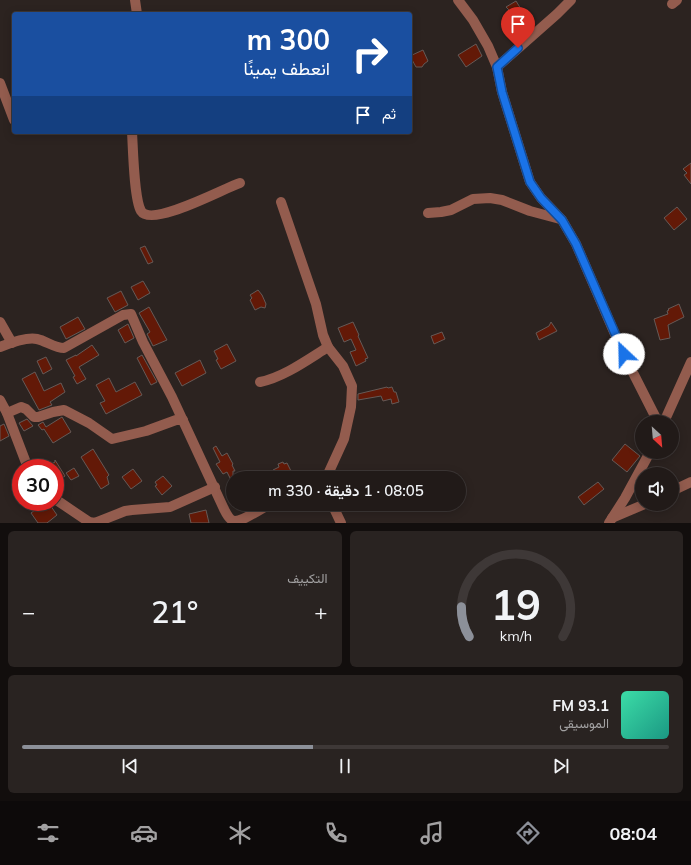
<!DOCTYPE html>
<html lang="ar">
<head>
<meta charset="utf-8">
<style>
  body { margin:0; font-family:Mulish,Vazirmatn,sans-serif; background:#292321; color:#f1f3f6; direction:rtl; height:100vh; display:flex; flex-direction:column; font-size:15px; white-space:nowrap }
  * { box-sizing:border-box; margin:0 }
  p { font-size:13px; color:#a2a1a2 }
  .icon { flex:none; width:22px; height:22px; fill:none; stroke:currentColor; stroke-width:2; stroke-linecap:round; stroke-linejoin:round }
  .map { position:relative; height:523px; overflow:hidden; direction:ltr }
  .side { display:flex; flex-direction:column; gap:8px; padding:8px; background:#120e0d; flex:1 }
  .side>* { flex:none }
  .banner { position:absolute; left:12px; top:12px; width:400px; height:122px; border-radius:4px; box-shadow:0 2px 10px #0003,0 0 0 1px #3e3837; direction:rtl; background:#1a4fa0; color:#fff; overflow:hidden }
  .needle { width:26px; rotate:154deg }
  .buttons { position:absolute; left:635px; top:415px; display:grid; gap:8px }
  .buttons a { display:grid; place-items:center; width:44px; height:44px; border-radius:50%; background:#211a18; box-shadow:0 2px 10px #0003,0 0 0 1px #3e3837; font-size:20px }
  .speed { position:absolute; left:12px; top:459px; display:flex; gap:8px; font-size:20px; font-weight:700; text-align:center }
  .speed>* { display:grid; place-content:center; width:52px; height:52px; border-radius:50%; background:#211a18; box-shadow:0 2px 10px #0003,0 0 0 1px #3e3837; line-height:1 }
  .speed .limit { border:6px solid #d22; background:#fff; color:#111 }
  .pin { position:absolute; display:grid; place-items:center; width:34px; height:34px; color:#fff; margin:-41px -17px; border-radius:50% 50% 50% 0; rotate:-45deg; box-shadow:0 0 4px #0007 }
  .pin .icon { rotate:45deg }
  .me { position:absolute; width:44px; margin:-22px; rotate:336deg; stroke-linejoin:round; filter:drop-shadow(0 0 3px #0008) }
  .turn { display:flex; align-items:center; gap:14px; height:84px; padding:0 16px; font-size:18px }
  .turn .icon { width:52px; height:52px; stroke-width:2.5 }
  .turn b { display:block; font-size:28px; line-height:34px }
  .then { display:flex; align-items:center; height:38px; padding:0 16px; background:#0003; gap:8px; font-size:15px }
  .big { font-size:30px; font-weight:600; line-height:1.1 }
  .side .tile { flex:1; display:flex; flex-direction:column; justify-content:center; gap:6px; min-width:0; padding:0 14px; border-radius:6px; background:#292321 }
  .side .dial { align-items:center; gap:0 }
  .dial svg { height:104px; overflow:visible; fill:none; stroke:#3e3837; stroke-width:7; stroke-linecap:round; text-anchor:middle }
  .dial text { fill:#f1f3f6; stroke:none }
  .song { display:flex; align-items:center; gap:12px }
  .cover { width:48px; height:48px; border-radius:6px; background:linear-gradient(135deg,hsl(160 70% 55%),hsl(170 70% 35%)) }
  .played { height:4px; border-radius:2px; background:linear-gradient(90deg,#8c9099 45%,#3e3837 45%) }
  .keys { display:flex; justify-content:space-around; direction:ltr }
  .heat { display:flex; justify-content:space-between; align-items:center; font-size:22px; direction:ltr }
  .side .tiles { flex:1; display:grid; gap:8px; grid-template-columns:1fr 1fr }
  .tile:last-child { grid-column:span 2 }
  .trip { position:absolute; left:226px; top:471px; width:240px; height:40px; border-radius:20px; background:#211a18; box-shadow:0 2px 10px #0003,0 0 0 1px #3e3837; font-weight:600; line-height:40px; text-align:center; direction:rtl }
  .menu { display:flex; height:64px; justify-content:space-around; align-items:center; background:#0d0a0a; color:#a2a1a2 }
  .menu .icon { width:28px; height:28px }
  .menu .current { color:#8c9099 }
  .menu b { font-size:18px; color:#f1f3f6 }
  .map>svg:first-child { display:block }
  .building { fill:#631907; stroke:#655a57 }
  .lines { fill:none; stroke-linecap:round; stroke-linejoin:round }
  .minor { stroke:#935c4e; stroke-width:10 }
  .route-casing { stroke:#114b97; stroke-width:10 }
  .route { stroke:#1a73e8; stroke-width:7 }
</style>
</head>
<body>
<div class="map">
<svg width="691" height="523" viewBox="0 0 691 523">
  <rect width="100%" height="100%" fill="#2c2320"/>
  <g class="building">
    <polygon points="516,1 524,14 509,22 505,15 510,11 506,7"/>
    <polygon points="476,44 482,56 466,67 458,55"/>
    <polygon points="423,50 428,61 424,64 422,67 416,67 410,56"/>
    <polygon points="691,163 691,184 684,175 687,173 683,169"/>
    <polygon points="677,207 687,219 674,230 664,218"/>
    <polygon points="145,246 153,262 148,264 140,248"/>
    <polygon points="143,281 150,293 138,300 131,287"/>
    <polygon points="258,290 262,295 266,304 265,308 261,307 255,310 250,300 252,298 250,295"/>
    <polygon points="121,291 128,305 115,312 107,298"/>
    <polygon points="679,304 684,317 668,325 670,338 660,340 654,319 668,314 667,311 669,310 668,309"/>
    <polygon points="149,307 167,340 153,346 147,334 150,332 139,313"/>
    <polygon points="78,317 85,329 66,339 60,327"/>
    <polygon points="353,322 359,335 358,336 368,358 365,359 366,361 356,366 350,352 356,350 351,339 344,342 338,328"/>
    <polygon points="551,322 557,331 539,340 536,333 549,326"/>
    <polygon points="128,324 134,338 125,343 118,330"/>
    <polygon points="442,332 445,339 434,344 431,336"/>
    <polygon points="227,344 236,361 221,369 216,360 218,359 214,351"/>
    <polygon points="92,345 99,355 79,367 86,379 77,384 73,377 75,376 66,360 76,355 76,356"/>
    <polygon points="142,355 157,382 151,385 137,358"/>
    <polygon points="46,357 52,369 43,374 37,361"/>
    <polygon points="200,360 206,373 182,386 175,373"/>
    <polygon points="35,372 44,391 61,383 65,392 50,402 52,405 39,410 22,379"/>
    <polygon points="109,378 116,392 135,382 142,395 106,414 100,403 105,401 96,385"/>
    <polygon points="387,387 388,388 392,387 394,392 396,392 399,402 392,404 391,399 383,401 381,396 358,400 358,394"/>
    <polygon points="62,417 71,432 53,443 44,429 42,430 38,425 43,422 46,427"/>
    <polygon points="27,419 33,426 24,431 19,423"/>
    <polygon points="4,424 9,436 0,441 0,426"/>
    <polygon points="625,444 640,456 627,472 612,460"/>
    <polygon points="216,446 222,456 227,453 233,464 232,465 235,471 233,471 233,484 227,472 223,474 216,464 220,462 213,448"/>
    <polygon points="93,449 109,475 107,477 109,484 101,489 81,457"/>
    <polygon points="55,460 65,476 55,483 55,468 45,468 55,462"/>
    <polygon points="283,462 284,464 287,463 291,471 288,472 290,475 284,478 277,478 273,470 279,467 278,464"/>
    <polygon points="74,468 79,476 71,480 66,473"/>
    <polygon points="133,469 142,481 131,489 122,477"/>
    <polygon points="163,476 172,486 162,495 155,486 157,485 155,482"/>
    <polygon points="598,482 604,489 584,505 578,497"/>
    <polygon points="46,502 48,502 57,515 47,523 38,523 31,513"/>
    <polygon points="206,510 209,523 191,523 189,514"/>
  </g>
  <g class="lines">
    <g class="minor">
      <polyline points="135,0 137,14"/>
      <polyline points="458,0 473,20 488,46 497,67 502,92 530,182 541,198 562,220 576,244 624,355 658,422"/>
      <polyline points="672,4 677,0"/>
      <polyline points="497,67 557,14 571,0"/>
      <polyline points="0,83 14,120"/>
      <path d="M132,132c1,16 2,67 9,79 11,17 83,-23 99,-28"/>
      <polyline points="281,202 316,304 323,335 328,347"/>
      <polyline points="428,213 441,212 451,210 473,199 490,198 502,200 530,211 560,219"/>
      <polyline points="0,322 12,343"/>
      <path d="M0,347c10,-4 28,-10 37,-8 9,2 18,9 27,9l59,-33 8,-1 12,28 29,55 52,112c2,4 5,11 10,12 8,1 28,-13 36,-17"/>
      <path d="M260,382c24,-5 47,-22 68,-35l15,19 9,20 -1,21 -7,32 -16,35 -1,4"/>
      <polyline points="0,400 7,413 21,407 26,409 34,417 38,417 53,412 64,410 89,423 112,439 146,431 176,420 183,420"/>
      <polyline points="7,413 28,468"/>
      <polyline points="664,422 691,362"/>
      <polyline points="672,491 691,482"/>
      <polyline points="55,499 89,522 95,523 125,511 132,510 170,507 215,487"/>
      <polyline points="332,504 341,523"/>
      <polyline points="612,518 645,504"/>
      <polyline points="609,523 625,498 650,452"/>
    </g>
  </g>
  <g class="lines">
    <defs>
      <polyline id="route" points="518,48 497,67 502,92 530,182 541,198 562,220 576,244 624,354"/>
    </defs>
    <use href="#route" class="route-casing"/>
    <use href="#route" class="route"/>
  </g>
</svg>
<div class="buttons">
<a><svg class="needle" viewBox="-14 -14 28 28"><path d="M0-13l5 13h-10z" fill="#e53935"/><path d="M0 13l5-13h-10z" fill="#a2a1a2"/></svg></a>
<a><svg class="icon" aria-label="sound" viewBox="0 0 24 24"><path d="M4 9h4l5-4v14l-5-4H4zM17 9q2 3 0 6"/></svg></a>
</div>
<div class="speed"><div class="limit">30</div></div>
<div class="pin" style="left:518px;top:48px;background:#d93025"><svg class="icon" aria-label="arrive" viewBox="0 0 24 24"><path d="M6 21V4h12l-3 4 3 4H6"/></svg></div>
<svg class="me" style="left:624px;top:354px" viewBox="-20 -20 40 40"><circle r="19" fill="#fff"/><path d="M0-13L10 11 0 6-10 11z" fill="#1a73e8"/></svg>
<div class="trip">08:05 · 1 دقيقة · 330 m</div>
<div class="banner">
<div class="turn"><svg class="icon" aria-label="right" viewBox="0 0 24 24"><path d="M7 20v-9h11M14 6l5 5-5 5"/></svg><div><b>300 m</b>انعطف يمينًا</div></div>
<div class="then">ثم<svg class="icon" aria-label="arrive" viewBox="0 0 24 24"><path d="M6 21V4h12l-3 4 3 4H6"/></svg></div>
</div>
</div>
<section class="side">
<div class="tiles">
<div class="tile dial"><svg viewBox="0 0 100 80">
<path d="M14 69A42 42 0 1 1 86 69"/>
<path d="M14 69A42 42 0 0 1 8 46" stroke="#8c9099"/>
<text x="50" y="56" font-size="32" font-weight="700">19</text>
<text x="50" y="72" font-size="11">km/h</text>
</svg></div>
<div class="tile"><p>التكييف</p>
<div class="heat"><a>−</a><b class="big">21°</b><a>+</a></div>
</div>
<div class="tile">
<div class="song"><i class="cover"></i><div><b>93.1 FM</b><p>الموسيقى</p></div></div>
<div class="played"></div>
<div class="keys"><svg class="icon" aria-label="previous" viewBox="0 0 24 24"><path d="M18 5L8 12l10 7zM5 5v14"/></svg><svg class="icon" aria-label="pause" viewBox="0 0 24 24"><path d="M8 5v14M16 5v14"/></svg><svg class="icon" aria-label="next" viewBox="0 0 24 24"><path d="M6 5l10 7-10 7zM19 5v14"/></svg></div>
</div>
</div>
</section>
<nav class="menu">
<b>08:04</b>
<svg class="icon current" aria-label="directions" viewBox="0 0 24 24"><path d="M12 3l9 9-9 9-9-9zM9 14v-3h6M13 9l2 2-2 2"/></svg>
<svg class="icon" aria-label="music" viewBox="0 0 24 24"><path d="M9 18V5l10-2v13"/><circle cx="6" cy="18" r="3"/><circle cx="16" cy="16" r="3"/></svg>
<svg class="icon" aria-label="phone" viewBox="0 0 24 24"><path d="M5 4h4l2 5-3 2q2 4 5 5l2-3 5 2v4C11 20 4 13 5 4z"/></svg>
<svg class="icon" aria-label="climate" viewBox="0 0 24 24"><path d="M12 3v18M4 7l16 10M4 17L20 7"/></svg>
<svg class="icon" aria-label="car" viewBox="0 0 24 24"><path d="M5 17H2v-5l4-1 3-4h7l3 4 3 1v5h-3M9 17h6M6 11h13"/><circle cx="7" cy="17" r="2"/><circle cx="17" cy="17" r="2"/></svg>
<svg class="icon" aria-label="filters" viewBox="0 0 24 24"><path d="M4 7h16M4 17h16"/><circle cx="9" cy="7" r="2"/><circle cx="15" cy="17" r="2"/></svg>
</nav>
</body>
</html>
